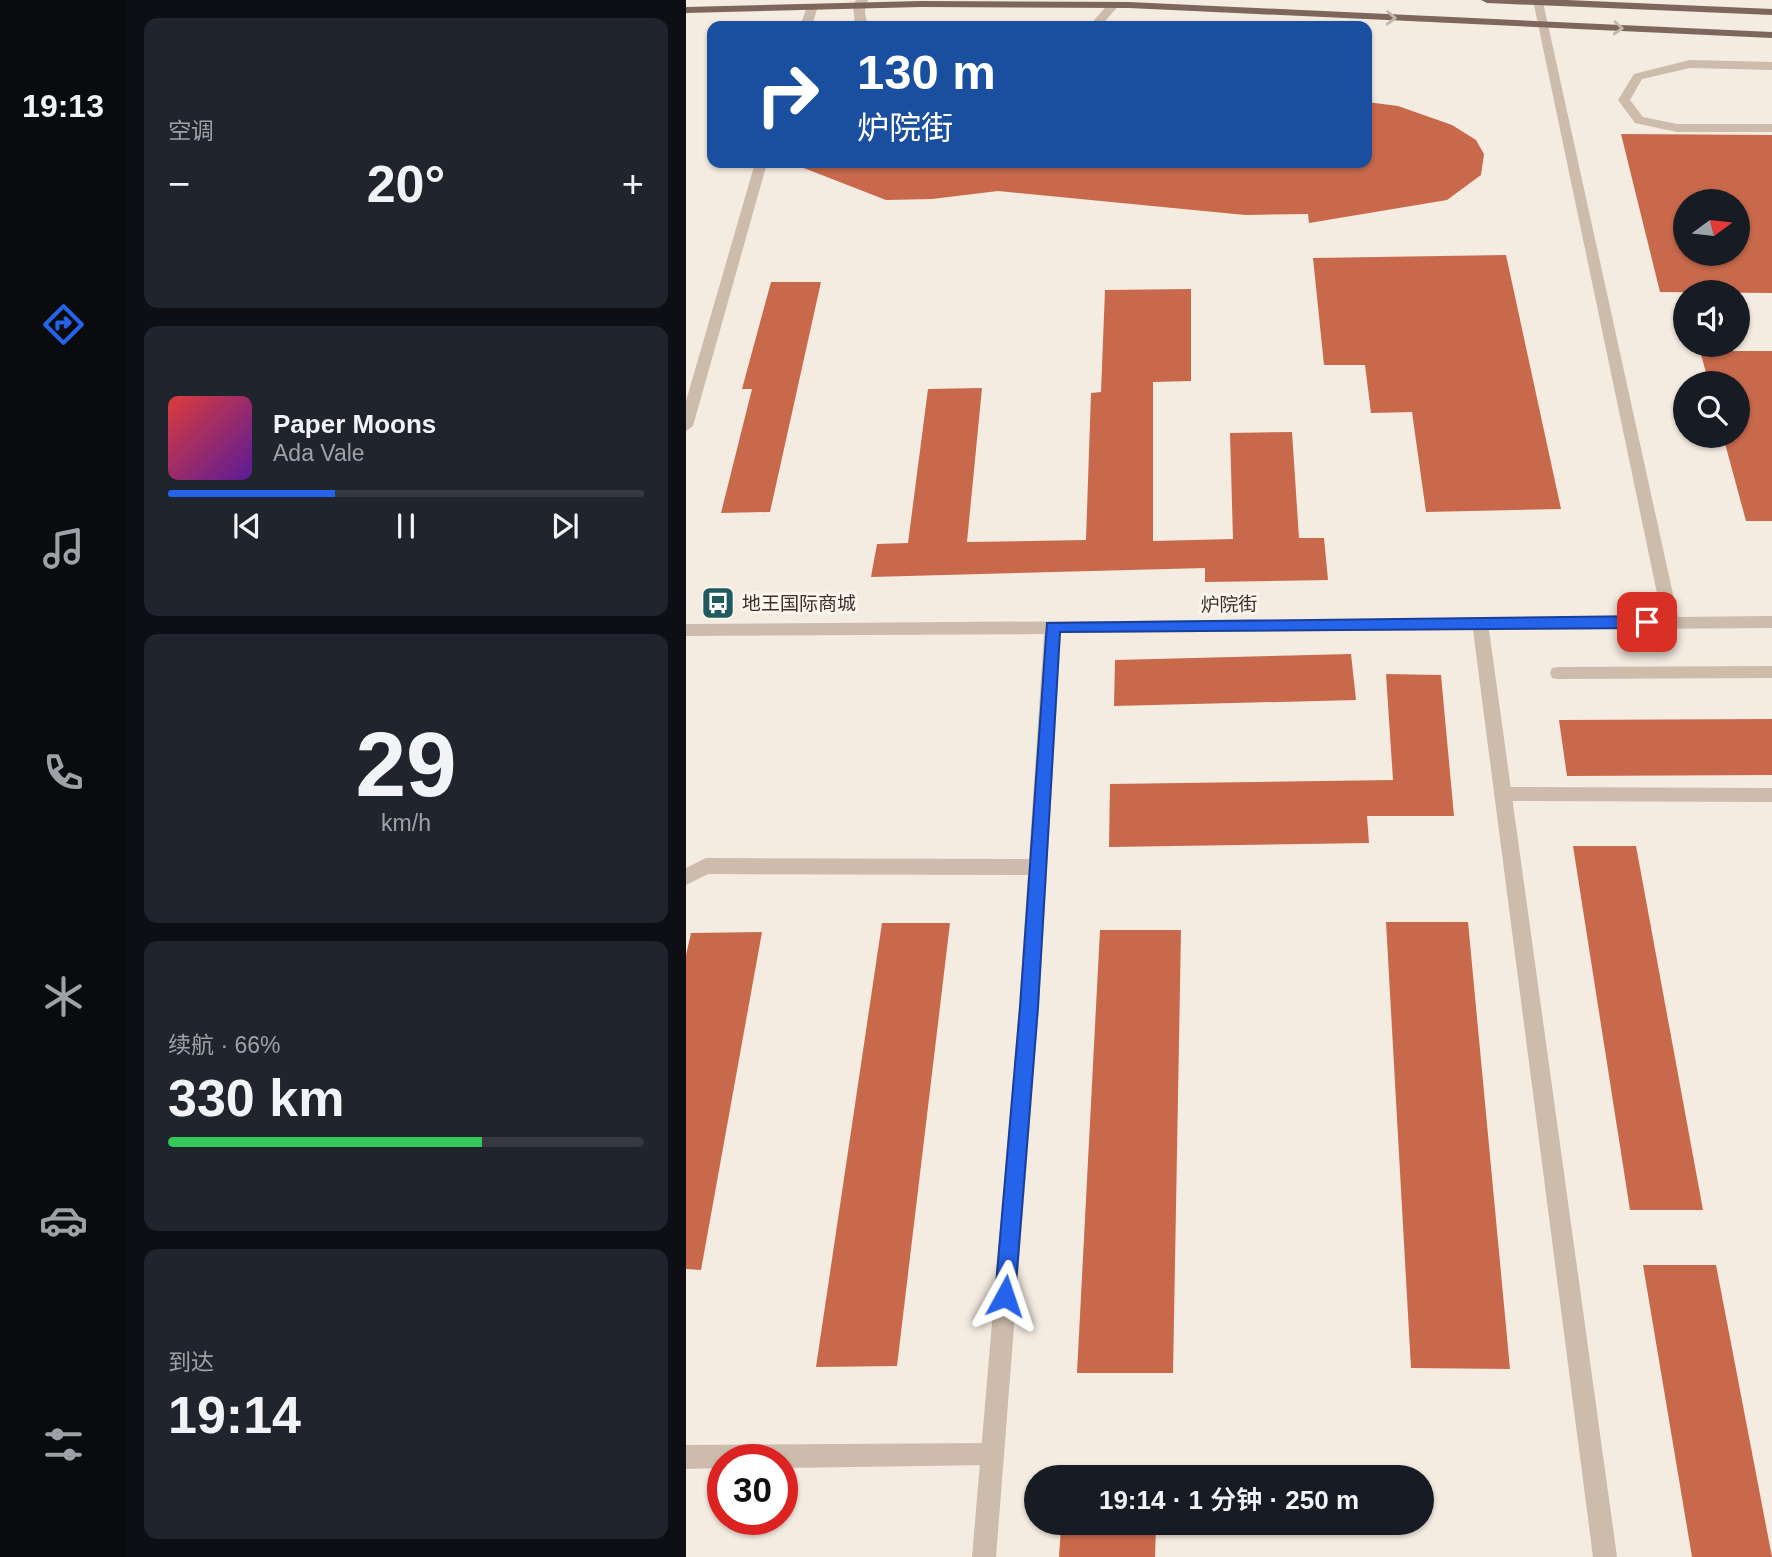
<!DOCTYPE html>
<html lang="zh">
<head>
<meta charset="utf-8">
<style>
  body { margin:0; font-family:Helvetica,"Noto Sans SC",sans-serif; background:#20242c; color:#f1f3f6; height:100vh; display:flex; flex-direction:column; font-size:26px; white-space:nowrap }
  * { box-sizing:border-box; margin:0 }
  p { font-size:23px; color:#9ea1a6 }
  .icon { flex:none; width:38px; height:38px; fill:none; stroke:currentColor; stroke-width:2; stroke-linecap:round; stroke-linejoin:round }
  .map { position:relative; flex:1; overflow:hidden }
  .drawer { display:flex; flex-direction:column; gap:18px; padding:18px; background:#0d0f14; width:560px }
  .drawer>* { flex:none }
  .hud { position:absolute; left:21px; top:21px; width:665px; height:147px; border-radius:14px; box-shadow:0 2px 5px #0004; background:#1a4fa0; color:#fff; overflow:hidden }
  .needle { width:46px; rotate:75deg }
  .tools { position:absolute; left:987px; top:189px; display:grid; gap:14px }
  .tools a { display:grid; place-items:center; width:77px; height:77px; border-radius:50%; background:#171b24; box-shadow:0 2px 5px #0004; font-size:35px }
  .speed { position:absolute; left:21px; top:1444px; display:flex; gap:14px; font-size:35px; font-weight:700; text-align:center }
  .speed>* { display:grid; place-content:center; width:91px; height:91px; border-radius:50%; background:#171b24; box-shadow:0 2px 5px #0004; line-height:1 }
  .speed .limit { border:10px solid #d22; background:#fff; color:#111 }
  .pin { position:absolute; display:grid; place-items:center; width:60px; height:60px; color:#fff; margin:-30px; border-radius:14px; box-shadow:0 4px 10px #0006 }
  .me { position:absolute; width:77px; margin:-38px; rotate:5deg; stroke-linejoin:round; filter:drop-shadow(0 0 5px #0008) }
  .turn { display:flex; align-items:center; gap:24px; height:147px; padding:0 35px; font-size:32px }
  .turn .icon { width:91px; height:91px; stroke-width:2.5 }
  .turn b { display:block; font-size:49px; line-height:60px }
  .big { font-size:52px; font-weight:600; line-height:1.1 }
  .drawer .card { flex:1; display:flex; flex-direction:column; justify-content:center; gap:10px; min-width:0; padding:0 24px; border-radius:14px; background:#20242c }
  .drawer .dial { align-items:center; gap:0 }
  .dial b { font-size:91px; line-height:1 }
  .song { display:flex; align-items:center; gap:21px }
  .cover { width:84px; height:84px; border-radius:10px; background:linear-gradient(135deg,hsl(0 70% 55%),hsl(270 70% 35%)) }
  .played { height:7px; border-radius:4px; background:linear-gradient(90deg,#2563eb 35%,#363941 35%) }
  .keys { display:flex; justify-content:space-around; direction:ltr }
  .heat { display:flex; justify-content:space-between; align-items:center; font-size:38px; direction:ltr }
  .charge { height:10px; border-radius:5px; background:linear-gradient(90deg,#34c759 66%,#363941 0) }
  .trip { position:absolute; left:338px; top:1465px; width:410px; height:70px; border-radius:35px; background:#171b24; box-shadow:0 2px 5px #0004; font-weight:600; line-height:70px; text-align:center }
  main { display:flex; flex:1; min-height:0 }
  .dock { display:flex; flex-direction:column; width:126px; justify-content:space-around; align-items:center; background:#090b0e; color:#9ea1a6 }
  .dock .icon { width:49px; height:49px }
  .dock .on { color:#2563eb }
  .dock b { font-size:32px; color:#f1f3f6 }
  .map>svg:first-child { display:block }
  .building { fill:#c8694b; fill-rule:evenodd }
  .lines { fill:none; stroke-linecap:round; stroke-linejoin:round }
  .lane { fill:#cdbbac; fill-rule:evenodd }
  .street { fill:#cdbbac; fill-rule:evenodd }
  .primary { fill:#7d675c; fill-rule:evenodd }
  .oneway { stroke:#c2b5ac }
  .route { fill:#2563eb; stroke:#184099; stroke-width:2 }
  .labels { text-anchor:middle; stroke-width:6; stroke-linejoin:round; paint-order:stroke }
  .poi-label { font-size:19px; fill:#3b302b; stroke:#fbf5ee; text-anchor:start }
  .street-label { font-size:19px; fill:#3b302b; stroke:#fbf5ee }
</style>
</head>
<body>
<main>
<nav class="dock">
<b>19:13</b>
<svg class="icon on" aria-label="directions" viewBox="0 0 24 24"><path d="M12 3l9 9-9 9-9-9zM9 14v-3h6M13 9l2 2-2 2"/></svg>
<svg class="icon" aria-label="music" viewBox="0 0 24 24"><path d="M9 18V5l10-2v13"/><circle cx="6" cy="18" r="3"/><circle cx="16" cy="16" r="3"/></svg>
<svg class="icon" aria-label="phone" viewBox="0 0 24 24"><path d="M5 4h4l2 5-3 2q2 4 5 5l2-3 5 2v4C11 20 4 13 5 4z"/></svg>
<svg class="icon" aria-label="climate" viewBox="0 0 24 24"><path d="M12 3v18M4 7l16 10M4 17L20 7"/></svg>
<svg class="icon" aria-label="car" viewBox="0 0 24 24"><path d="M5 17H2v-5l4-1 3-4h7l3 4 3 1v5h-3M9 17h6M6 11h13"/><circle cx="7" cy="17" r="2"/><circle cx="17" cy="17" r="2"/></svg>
<svg class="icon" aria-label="filters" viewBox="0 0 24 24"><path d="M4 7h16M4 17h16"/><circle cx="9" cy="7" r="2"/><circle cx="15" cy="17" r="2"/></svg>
</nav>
<section class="drawer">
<div class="card"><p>空调</p>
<div class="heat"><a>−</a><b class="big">20°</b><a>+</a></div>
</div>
<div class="card">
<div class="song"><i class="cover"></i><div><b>Paper Moons</b><p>Ada Vale</p></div></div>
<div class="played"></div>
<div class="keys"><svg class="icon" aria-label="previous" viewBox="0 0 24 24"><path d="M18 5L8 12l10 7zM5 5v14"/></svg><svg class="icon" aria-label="pause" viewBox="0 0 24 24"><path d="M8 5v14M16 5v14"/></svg><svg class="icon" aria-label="next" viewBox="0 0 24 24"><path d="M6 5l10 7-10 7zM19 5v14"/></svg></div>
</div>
<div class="card dial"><b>29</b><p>km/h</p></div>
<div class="card"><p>续航 · 66%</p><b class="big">330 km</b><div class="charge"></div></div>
<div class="card"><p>到达</p><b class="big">19:14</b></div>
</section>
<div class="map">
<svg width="1086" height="1557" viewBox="0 0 1086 1557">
  <rect width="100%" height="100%" fill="#f4ebe1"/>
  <g class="building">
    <polygon points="681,102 712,106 766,125 790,140 798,154 795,175 761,200 623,223 622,214 559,215 312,191 246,199 200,200 110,165 111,163 681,163"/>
    <path d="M935,134l151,1v158l-112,-1zM999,201h53v53h-53z"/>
    <polygon points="820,255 875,509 740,512 726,412 685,413 679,365 638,365 627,258"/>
    <polygon points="85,282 135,282 84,512 35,513 66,389 56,389"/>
    <polygon points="505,289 505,381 467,382 467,541 547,539 544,433 606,432 613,538 638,538 642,580 519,582 519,568 185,577 191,544 222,543 242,389 296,388 281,542 400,540 405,393 415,392 419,290"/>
    <polygon points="1014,351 1086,351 1086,521 1060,521 1037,436 1052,436 1052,383 1023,383"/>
    <polygon points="665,654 670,700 428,706 429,660"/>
    <polygon points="700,674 755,675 768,816 681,816 683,843 423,847 424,784 707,780"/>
    <polygon points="1086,719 1086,775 881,776 873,720"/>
    <polygon points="887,846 950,846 1017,1210 944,1210"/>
    <polygon points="700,922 782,922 824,1369 725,1368"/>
    <polygon points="196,923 264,923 211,1366 130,1367"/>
    <polygon points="414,930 495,930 487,1373 391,1373"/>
    <polygon points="76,932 15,1270 0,1269 0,955 5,933"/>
    <polygon points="957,1265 1030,1265 1086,1557 1006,1557"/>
    <polygon points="375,1527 470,1527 469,1557 373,1557"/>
  </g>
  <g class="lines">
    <g class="lane">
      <path d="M170,0h12c-5,8 -3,20 2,26l-15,-1 -2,-20z"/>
      <polygon points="423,3 433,5 415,26 403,26"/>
      <polygon points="1004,60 1086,62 1086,70 1004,68 956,79 944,100 957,117 991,124 1086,124 1086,132 991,132 949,123 932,100 948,74"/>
      <polygon points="1086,666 1086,678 872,679 866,678 864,673 866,668 872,667"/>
      <polygon points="817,787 1086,788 1086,802 817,801 811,799 808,794 811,789"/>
      <polygon points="20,858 352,859 358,862 361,867 358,872 352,875 22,874 0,885 0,868"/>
      <polygon points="306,1443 314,1446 317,1454 314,1462 306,1465 96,1468 96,1460 37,1460 37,1468 0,1469 0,1445"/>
    </g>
    <g class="street">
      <polygon points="847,0 857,2 992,617 1086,616 1086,628 803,630 931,1557 907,1557 787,630 375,633 353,1007 310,1557 286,1557 333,1007 358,634 0,636 0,624 976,617"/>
      <polygon points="122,4 132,6 126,26 114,26"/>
      <polygon points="69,163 81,163 7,426 0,431 0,401"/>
    </g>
    <g class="primary">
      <polygon points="795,0 881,0 1086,9 1086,15 801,3"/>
      <polygon points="235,1 443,2 1086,32 1086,38 443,8 235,7 0,13 0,7"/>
    </g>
  </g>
  <defs><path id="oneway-chevron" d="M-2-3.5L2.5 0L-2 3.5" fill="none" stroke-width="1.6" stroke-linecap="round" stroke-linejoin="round" transform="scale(1.75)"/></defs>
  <g class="oneway">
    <use href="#oneway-chevron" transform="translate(705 18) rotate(2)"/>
    <use href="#oneway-chevron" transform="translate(932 28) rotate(3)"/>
  </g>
  <polygon class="route" points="961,616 969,622 961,628 374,632 352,1007 329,1296 326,1303 319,1306 312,1303 309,1296 334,1007 361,623"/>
  <defs>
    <symbol id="bus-square" viewBox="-11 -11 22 22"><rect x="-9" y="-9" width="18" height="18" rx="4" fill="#1f5a5e" stroke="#fbf5ee"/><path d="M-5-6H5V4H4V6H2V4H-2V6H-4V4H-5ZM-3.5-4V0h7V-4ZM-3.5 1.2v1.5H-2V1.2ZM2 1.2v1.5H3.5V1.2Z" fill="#fff"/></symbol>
  </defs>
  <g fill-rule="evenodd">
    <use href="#bus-square" x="13" y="584" width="38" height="38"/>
  </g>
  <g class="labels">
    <g class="poi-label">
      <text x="56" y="610">地王国际商城</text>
    </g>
    <g class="street-label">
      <text transform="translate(543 604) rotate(-1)" y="7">炉院街</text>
    </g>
  </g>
</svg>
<div class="tools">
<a><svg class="needle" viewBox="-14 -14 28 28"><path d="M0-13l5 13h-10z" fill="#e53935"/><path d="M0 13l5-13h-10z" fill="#9ea1a6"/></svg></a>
<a><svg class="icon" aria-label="sound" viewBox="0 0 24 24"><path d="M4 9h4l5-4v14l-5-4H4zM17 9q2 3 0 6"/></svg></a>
<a><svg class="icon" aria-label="search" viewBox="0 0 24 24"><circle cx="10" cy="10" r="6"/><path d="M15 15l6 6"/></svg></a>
</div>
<div class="speed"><div class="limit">30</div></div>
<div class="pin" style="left:961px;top:622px;background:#d93025"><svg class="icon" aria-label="arrive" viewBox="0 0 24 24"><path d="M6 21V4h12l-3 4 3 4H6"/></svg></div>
<svg class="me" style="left:319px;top:1296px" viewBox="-20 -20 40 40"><path d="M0-17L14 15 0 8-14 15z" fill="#2563eb" stroke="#fff" stroke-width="4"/></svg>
<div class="trip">19:14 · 1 分钟 · 250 m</div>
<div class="hud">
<div class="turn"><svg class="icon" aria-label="right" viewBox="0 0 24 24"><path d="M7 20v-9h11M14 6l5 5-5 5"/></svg><div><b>130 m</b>炉院街</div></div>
</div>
</div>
</main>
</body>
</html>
